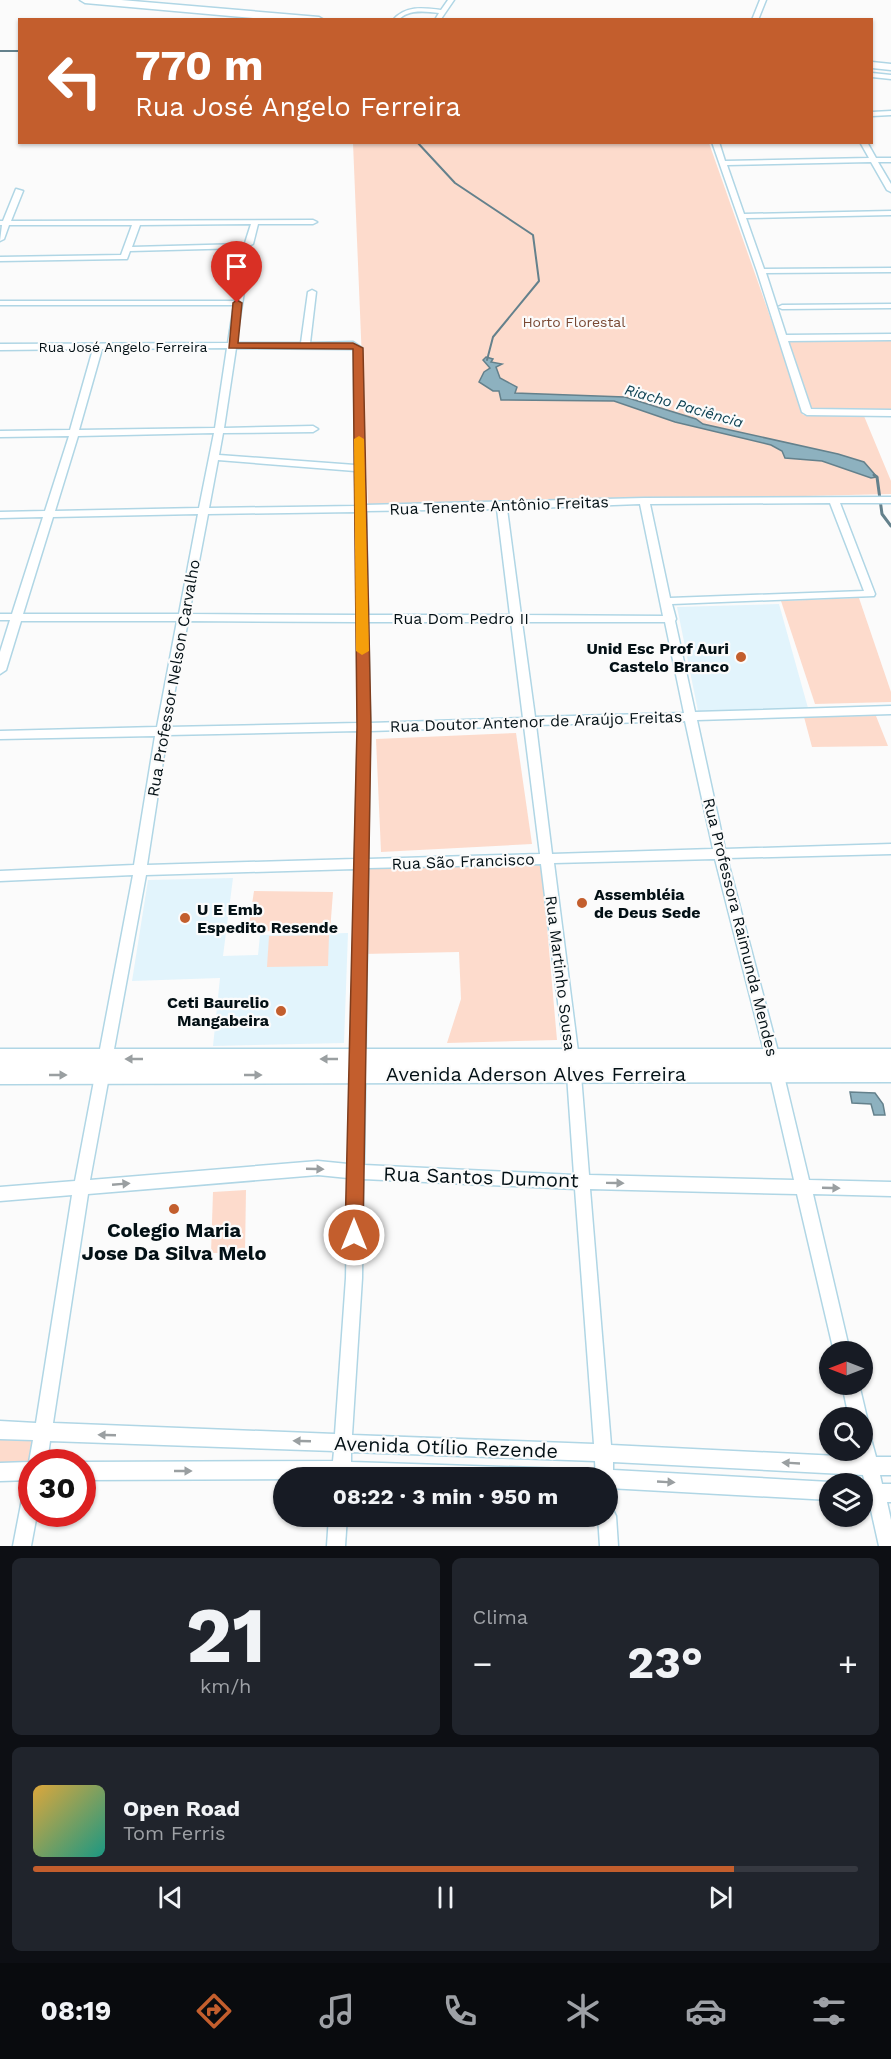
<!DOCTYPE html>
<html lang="pt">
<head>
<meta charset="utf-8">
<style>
  body { margin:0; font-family:"Work Sans",sans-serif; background:#20242c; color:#f1f3f6; height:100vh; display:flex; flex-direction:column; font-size:22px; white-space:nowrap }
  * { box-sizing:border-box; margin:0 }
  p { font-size:20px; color:#9ea1a6 }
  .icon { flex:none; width:33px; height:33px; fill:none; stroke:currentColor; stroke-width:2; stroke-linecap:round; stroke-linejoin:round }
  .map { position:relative; height:1546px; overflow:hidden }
  .panel { display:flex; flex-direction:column; gap:12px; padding:12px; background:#0d0f14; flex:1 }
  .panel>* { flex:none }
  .banner { position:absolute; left:18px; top:18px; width:855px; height:126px; border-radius:0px; box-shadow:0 2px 4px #0004; background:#c35e2d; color:#fff; overflow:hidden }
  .needle { width:39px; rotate:270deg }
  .tools { position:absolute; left:819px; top:1341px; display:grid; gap:12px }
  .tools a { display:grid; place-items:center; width:54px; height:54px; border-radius:50%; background:#171b24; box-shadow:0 2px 4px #0004; font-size:30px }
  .speed { position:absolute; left:18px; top:1449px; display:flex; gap:12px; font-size:30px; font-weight:700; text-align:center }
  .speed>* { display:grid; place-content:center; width:78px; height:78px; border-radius:50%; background:#171b24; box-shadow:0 2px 4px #0004; line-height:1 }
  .speed .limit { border:9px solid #d22; background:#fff; color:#111 }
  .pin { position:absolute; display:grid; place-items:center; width:51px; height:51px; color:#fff; margin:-62px -26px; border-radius:50% 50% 50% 0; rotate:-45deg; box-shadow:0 0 6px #0007 }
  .pin .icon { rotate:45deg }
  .me { position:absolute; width:66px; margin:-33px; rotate:0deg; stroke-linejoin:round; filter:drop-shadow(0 0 4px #0008) }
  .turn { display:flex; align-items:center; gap:21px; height:126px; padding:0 18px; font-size:27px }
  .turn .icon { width:78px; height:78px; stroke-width:2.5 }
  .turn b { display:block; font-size:42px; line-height:51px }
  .big { font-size:45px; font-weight:700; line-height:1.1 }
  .panel .widget { flex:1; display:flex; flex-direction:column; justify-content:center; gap:9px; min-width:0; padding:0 21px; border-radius:9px; background:#20242c }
  .panel .dial { align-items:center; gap:0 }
  .dial b { font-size:78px; line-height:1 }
  .song { display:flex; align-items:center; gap:18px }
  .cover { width:72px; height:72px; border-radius:9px; background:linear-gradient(135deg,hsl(40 70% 55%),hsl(170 70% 35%)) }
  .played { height:6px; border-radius:3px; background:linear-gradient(90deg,#c35e2d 85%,#363941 85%) }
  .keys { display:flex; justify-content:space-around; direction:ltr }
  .heat { display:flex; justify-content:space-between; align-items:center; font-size:33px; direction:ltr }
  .panel .tiles { flex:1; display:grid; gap:12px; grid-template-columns:1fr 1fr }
  .widget:last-child { grid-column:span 2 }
  .trip { position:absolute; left:273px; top:1467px; width:345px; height:60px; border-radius:30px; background:#171b24; box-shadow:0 2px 4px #0004; font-weight:700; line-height:60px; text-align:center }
  .tabs { display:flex; height:96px; justify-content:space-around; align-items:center; background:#090b0e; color:#9ea1a6 }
  .tabs .icon { width:42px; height:42px }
  .tabs .current { color:#c35e2d }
  .tabs b { font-size:27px; color:#f1f3f6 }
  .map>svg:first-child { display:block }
  .built { fill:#e2f4fc }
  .green { fill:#fddbcc }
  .water { fill:#8db1bf; stroke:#64818c; stroke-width:1.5 }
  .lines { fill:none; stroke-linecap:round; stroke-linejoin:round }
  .stream-far1 { stroke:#64818c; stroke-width:2 }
  .stream { stroke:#64818c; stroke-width:3 }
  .street-casing { stroke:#b0d6e5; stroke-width:3 }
  .primary-casing { stroke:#b0d6e5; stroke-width:3 }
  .highway-casing { stroke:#b0d6e5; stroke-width:3 }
  .street { fill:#fff; fill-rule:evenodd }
  .primary { fill:#fff; fill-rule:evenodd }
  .highway { fill:#fff; fill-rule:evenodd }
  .oneway { fill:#9a9fa1 }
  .route { fill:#c35e2d; stroke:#7f3d1d; stroke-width:1.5 }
  .slow { fill:#f59e0b }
  .poi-dot { fill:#c35e2d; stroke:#fbfbfb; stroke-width:2 }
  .labels { text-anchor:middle; stroke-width:4.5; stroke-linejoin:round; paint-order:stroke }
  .far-park-label { font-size:14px; fill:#784833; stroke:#fbfbfb }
  .far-street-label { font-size:14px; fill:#031015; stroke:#fbfbfb }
  .far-water-label { font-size:15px; font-style:italic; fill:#0d4152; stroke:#fbfbfb }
  .street-label { font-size:16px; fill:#031015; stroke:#fbfbfb }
  .poi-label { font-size:16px; font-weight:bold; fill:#031015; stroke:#fbfbfb; text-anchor:end }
  .near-street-label { font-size:20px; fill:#031015; stroke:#fbfbfb }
  .near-poi-label { font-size:20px; font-weight:bold; fill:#031015; stroke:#fbfbfb }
</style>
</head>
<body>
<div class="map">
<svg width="891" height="1546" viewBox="0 0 891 1546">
  <rect width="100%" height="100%" fill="#fbfbfb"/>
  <g class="built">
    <polygon points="779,604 808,708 698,711 677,607"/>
    <polygon points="233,878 223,956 258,955 260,935 348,933 344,1043 213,1046 220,978 132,981 148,880"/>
  </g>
  <g class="green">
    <polygon points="353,143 709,143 779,342 891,341 891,412 802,411 803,415 864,416 891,481 891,494 368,506"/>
    <polygon points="859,598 891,692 891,702 815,704 781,601"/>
    <polygon points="876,716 888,746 812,747 804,717"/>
    <polygon points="516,733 532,844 381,852 376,739"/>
    <polygon points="541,859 557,1040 447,1043 461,999 459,952 362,954 364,862"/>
    <polygon points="254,891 333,892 330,932 248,931"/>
    <polygon points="329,935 328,966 267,967 269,936"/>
    <polygon points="246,1190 245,1253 211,1253 213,1192"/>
    <polygon points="0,1436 37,1438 33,1462 0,1468"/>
  </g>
  <g class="water">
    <polygon points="486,357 493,359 491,362 502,364 496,367 500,378 517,387 515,393 625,397 696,419 703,424 838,454 864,462 877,477 871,478 822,461 785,458 782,451 771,445 675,422 614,401 501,400 499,391 493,391 479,382 484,372 490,368 483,360"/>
    <polygon points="850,1092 875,1093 883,1104 885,1115 874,1115 871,1104 852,1103"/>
  </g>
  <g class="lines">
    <g class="stream-far1">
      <polyline points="0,51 20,51"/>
      <polyline points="417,142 455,183 533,235 539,281 493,337 487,360"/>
    </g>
    <polyline class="stream" points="874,475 877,477 882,514 891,526"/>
    <defs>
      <g id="street">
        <path d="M448,0h6l-13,19 -5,-1 3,-5c-10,-1 -22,-3 -32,1 -6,2 -6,6 -14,6 13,-15 31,-12 48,-10z"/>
        <polygon points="760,0 766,0 758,20 752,20"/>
        <polygon points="872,73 891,75 891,79 872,77"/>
        <polygon points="891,111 891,115 872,116 872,112"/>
        <polygon points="712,142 719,142 725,161 869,158 860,142 867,142 876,158 891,158 891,162 878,162 891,184 891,192 887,190 871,162 727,165 744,214 891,211 891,215 746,218 764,269 891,268 891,272 766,273 786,335 891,334 891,340 788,341 811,409 891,410 891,416 807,415 802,412 757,271"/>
        <path d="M16,189l7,2 -12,30 302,-1 4,2 -4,2h-55l-5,20 -9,4 -114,3 -3,8h-3l-124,2v-4l121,-2 11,-30h-123l-5,14 -4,2 2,-16h-2v-4h3zM251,224l-6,19 -2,1 -111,3 8,-22z"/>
        <path d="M239,277l7,2 -10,64h65l7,-51 4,-2 4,2 -6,51 43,-1 9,6 3,157 279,-7 247,-1v6h-51l35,91 -1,2 -202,8 4,15 -1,2 20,91 196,-6v8l-194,6 28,129 166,-5v10l-164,4 53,201 29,121 82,2v14l-78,-2 37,158h-16l-37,-158 -207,-5 21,256 248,12 -2,-7h5v-24l6,2 8,29h15v18h-11l2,9h9v18h-4l4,18v26h-12l-10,-45h-7l-1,-17 4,-1 -2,-8 -250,-13v8l217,12 3,2h-3v16l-222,-12v-10h-12l-1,-17 -244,-9v10l217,7 6,3 3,6 -495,2v-18l251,-1 1,-10 -284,-10 -3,21h-15v18l-32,1v-18l29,-1 4,-22 -33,-1v-18l36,2 36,-228 -72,6v-14l75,-6 58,-306 -133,6v-10l134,-6 21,-129 -155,3v-8l157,-4 20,-106h-156l-15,49 -6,4v-22l10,-32h-10v-6h12l31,-97 -43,1v-6l45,-1 24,-75 -69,1v-6l70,-1 23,-81 -93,1v-6l228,-1 6,-38h-234v-4h235zM227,348l-12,80 -136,2 23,-81zM236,348l118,1 1,116 -136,-10 4,-22 90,-1 5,-3 -5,-3 -89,2zM214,433l-15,75 -144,3 23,-75zM218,460l137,11 1,35 -147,2zM830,503l34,88 -194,7 -20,-94zM640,504l23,112 -142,-1 -14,-106zM497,509l13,106h-142l-2,-104zM356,512l1,103 -168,-1 19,-100zM198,514l-19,100h-156l30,-97zM188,621l169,1 1,101 -190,4zM368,622h143l12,96 -153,5zM522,622h143l19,91 -149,4zM685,721l28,128 -161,5 -16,-129zM524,726l16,128 -172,5 2,-128zM358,731l-3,128 -208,6 20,-130zM715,859l51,200 28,121 -205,-5 -8,-100 -27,-212zM541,864l26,211 7,100 -210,-10 4,-297zM355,869l-7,295 -30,-3 -228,19 56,-305zM318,1175l30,3 -2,100 -11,156 -282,-11 35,-229zM363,1179l212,10 19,255 -242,-9 10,-157z"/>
        <polygon points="891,304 891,308 782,309 778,307 782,305"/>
        <polygon points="842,1384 859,1384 867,1418 864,1424 862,1425 862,1418 849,1418"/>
        <polygon points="32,1485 32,1514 37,1514 31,1546 13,1546 23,1494 26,1488"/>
        <polygon points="608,1507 613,1510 616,1516 618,1546 600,1546 598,1516 608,1516"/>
        <polygon points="329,1516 347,1516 345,1546 327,1546"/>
      </g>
      <polygon id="primary" points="0,1049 891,1049 891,1082 0,1084"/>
      <g id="highway">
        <polygon points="80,0 121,0 319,17 324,20 277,20 85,3"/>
        <polygon points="872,62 891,64 891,70 872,68"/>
      </g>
    </defs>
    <use href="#street" class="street-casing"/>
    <use href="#primary" class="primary-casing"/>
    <use href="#highway" class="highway-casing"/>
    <use href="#street" class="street"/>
    <use href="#primary" class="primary"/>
    <use href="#highway" class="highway"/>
  </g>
  <defs><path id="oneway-solid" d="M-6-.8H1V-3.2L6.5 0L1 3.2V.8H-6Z" transform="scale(1.5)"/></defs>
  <g class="oneway">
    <use href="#oneway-solid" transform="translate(134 1059) rotate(-180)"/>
    <use href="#oneway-solid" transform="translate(329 1059) rotate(180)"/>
    <use href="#oneway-solid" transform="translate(58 1075)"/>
    <use href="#oneway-solid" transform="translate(253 1075)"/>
    <use href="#oneway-solid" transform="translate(315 1169) rotate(2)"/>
    <use href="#oneway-solid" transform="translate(615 1183) rotate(1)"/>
    <use href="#oneway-solid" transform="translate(121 1184) rotate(-5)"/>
    <use href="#oneway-solid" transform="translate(831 1188) rotate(2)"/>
    <use href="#oneway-solid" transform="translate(107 1435) rotate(-178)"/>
    <use href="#oneway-solid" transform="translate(302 1441) rotate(-178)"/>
    <use href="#oneway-solid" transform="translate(791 1463) rotate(-177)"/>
    <use href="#oneway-solid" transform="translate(183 1471)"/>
    <use href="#oneway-solid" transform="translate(666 1482) rotate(3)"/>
  </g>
  <polygon class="route" points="237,300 242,303 238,343 353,343 363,348 371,727 363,1235 361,1241 354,1244 348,1241 345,1235 357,727 353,349 229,348 233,303"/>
  <polygon class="slow" points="359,436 364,439 369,651 362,655 356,651 354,439"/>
  <g class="poi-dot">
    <circle cx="741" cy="657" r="6"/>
    <circle cx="582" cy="903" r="6"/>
    <circle cx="185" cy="918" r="6"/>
    <circle cx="281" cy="1011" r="6"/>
    <circle cx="174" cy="1209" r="6"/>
  </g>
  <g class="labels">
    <g class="far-park-label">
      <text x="574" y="327">Horto Florestal</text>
    </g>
    <g class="far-street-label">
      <text x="123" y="352">Rua José Angelo Ferreira</text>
    </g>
    <g class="far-water-label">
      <text transform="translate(684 406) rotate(16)" y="5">Riacho Paciência</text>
    </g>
    <g class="street-label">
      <text transform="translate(499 505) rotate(-2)" y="6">Rua Tenente Antônio Freitas</text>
      <text x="461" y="624">Rua Dom Pedro II</text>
      <text transform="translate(173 678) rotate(-80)" y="6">Rua Professor Nelson Carvalho</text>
      <text transform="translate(536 721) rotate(-2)" y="6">Rua Doutor Antenor de Araújo Freitas</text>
      <text transform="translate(463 861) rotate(-2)" y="6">Rua São Francisco</text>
      <text transform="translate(741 927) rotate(76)" y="6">Rua Professora Raimunda Mendes</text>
      <text transform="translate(561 973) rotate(83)" y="6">Rua Martinho Sousa</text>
    </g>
    <g class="poi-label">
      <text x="729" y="654">Unid Esc Prof Auri<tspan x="729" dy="18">Castelo Branco</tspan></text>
      <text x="594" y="900" text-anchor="start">Assembléia<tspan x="594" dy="18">de Deus Sede</tspan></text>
      <text x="197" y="915" text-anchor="start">U E Emb<tspan x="197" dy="18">Espedito Resende</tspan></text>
      <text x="269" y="1008">Ceti Baurelio<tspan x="269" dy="18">Mangabeira</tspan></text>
    </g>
    <g class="near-street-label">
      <text x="536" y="1081">Avenida Aderson Alves Ferreira</text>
      <text transform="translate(481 1177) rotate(2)" y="7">Rua Santos Dumont</text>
      <text transform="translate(446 1447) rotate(2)" y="7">Avenida Otílio Rezende</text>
    </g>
    <g class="near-poi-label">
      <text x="174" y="1237">Colegio Maria<tspan x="174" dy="23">Jose Da Silva Melo</tspan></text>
    </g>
  </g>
</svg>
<div class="tools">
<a><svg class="needle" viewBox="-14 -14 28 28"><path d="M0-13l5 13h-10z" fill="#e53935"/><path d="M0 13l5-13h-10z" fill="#9ea1a6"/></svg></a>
<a><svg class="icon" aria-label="search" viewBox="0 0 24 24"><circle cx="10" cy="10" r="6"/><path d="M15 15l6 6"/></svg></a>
<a><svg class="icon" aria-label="layers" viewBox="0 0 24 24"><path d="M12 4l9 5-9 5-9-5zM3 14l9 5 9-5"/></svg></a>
</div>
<div class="speed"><div class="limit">30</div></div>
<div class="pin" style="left:237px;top:303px;background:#d93025"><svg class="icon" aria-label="arrive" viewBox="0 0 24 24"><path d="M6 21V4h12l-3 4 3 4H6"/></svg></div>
<svg class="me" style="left:354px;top:1235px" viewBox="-20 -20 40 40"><circle r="17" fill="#c35e2d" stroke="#fff" stroke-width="3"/><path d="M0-11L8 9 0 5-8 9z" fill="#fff"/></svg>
<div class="trip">08:22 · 3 min · 950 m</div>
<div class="banner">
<div class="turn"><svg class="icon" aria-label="left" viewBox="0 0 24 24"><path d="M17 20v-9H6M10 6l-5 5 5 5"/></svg><div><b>770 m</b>Rua José Angelo Ferreira</div></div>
</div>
</div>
<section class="panel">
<div class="tiles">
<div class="widget dial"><b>21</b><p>km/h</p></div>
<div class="widget"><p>Clima</p>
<div class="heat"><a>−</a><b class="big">23°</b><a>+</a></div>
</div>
<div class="widget">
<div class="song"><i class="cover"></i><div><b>Open Road</b><p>Tom Ferris</p></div></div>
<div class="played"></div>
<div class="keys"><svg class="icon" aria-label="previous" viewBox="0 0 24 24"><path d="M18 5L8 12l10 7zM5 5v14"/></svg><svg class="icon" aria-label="pause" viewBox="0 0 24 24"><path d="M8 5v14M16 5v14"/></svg><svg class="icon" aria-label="next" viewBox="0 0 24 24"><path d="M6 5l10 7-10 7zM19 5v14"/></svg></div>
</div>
</div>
</section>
<nav class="tabs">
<b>08:19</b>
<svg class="icon current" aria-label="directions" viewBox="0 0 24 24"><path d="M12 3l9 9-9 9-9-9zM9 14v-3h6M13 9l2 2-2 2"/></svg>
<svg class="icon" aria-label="music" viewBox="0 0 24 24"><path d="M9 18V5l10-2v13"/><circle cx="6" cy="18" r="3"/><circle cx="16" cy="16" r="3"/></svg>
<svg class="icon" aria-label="phone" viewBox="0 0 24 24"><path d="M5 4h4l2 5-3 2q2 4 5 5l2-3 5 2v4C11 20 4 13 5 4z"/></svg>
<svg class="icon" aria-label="climate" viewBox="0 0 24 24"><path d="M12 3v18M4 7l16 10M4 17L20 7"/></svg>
<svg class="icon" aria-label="car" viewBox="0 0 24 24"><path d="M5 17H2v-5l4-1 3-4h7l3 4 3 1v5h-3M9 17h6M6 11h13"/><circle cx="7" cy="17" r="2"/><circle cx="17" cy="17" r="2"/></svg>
<svg class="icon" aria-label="filters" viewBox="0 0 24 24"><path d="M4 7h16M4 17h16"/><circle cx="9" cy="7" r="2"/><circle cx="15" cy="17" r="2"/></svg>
</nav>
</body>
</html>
